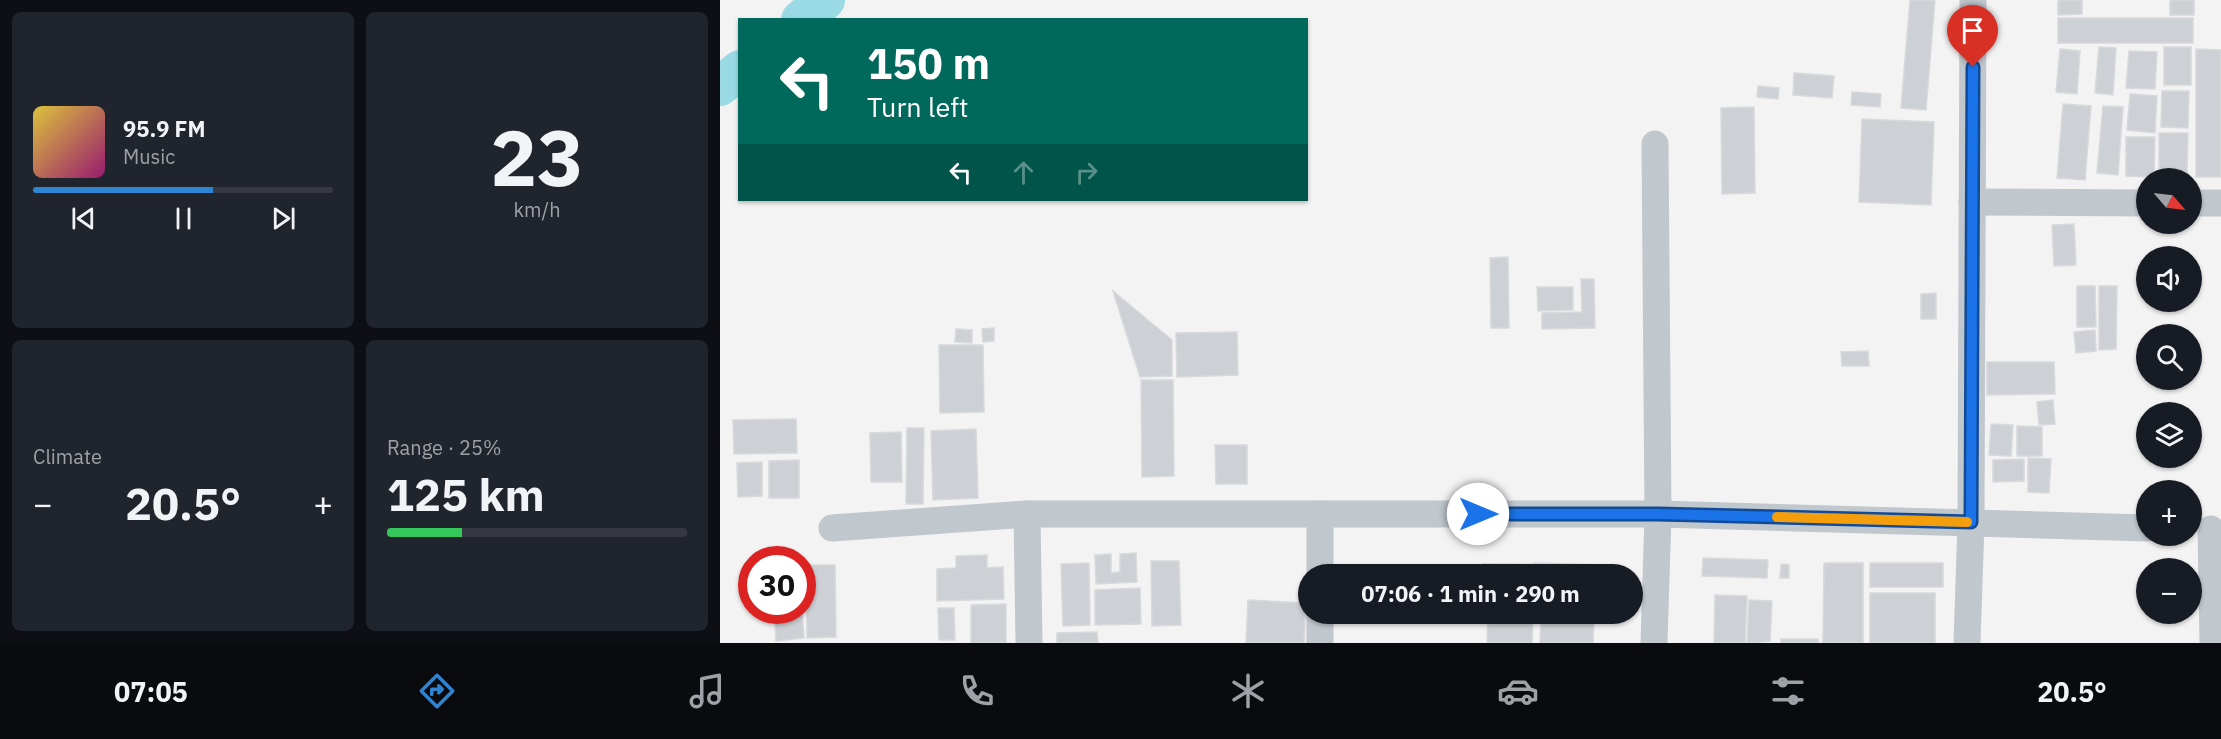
<!DOCTYPE html>
<html lang="en">
<head>
<meta charset="utf-8">
<style>
  body { margin:0; font-family:"IBM Plex Sans",sans-serif; background:#20242c; color:#f1f3f6; height:100vh; display:flex; flex-direction:column; font-size:22px; white-space:nowrap }
  * { box-sizing:border-box; margin:0 }
  p { font-size:20px; color:#9ea1a6 }
  .icon { flex:none; width:33px; height:33px; fill:none; stroke:currentColor; stroke-width:2; stroke-linecap:round; stroke-linejoin:round }
  .map { position:relative; flex:1; overflow:hidden }
  .details { display:flex; flex-direction:column; gap:12px; padding:12px; background:#0d0f14; width:720px }
  .details>* { flex:none }
  .hud { position:absolute; left:18px; top:18px; width:570px; height:183px; border-radius:0px; box-shadow:0 2px 4px #0004; background:#00695c; color:#fff; overflow:hidden }
  .needle { width:39px; rotate:118deg }
  .buttons { position:absolute; left:1416px; top:168px; display:grid; gap:12px }
  .buttons a { display:grid; place-items:center; width:66px; height:66px; border-radius:50%; background:#171b24; box-shadow:0 2px 4px #0004; font-size:30px }
  .speed { position:absolute; left:18px; top:546px; display:flex; gap:12px; font-size:30px; font-weight:700; text-align:center }
  .speed>* { display:grid; place-content:center; width:78px; height:78px; border-radius:50%; background:#171b24; box-shadow:0 2px 4px #0004; line-height:1 }
  .speed .limit { border:9px solid #d22; background:#fff; color:#111 }
  .pin { position:absolute; display:grid; place-items:center; width:51px; height:51px; color:#fff; margin:-62px -26px; border-radius:50% 50% 50% 0; rotate:-45deg; box-shadow:0 0 6px #0007 }
  .pin .icon { rotate:45deg }
  .me { position:absolute; width:66px; margin:-33px; rotate:90deg; stroke-linejoin:round; filter:drop-shadow(0 0 4px #0008) }
  .turn { display:flex; align-items:center; gap:21px; height:126px; padding:0 30px; font-size:27px }
  .turn .icon { width:78px; height:78px; stroke-width:2.5 }
  .turn b { display:block; font-size:42px; line-height:51px }
  .lanes { display:flex; align-items:center; height:57px; padding:0 30px; background:#0003; justify-content:center; gap:30px; direction:ltr }
  .lanes .off { opacity:.35 }
  .big { font-size:45px; font-weight:800; line-height:1.1 }
  .details .tile { flex:1; display:flex; flex-direction:column; justify-content:center; gap:9px; min-width:0; padding:0 21px; border-radius:9px; background:#20242c }
  .details .dial { align-items:center; gap:0 }
  .dial b { font-size:78px; line-height:1 }
  .song { display:flex; align-items:center; gap:18px }
  .cover { width:72px; height:72px; border-radius:9px; background:linear-gradient(135deg,hsl(50 70% 55%),hsl(320 70% 35%)) }
  .played { height:6px; border-radius:3px; background:linear-gradient(90deg,#2f84d2 60%,#363941 60%) }
  .keys { display:flex; justify-content:space-around; direction:ltr }
  .heat { display:flex; justify-content:space-between; align-items:center; font-size:33px; direction:ltr }
  .charge { height:9px; border-radius:4px; background:linear-gradient(90deg,#34c759 25%,#363941 0) }
  .details .tiles { flex:1; display:grid; gap:12px; grid-template-columns:repeat(2,1fr) }
  .trip { position:absolute; left:578px; top:564px; width:345px; height:60px; border-radius:30px; background:#171b24; box-shadow:0 2px 4px #0004; font-weight:800; line-height:60px; text-align:center }
  .dock { display:flex; height:96px; justify-content:space-around; align-items:center; background:#090b0e; color:#9ea1a6 }
  .dock .icon { width:42px; height:42px }
  .dock .on { color:#2f84d2 }
  .dock b { font-size:27px; color:#f1f3f6 }
  main { display:flex; flex:1; min-height:0 }
  .map>svg:first-child { display:block }
  .lines { fill:none; stroke-linecap:round; stroke-linejoin:round }
  .river { stroke:#99dae4; stroke-width:40 }
  .building { fill:#cdd0d4; stroke:#d7d9dd; stroke-width:1.5 }
  .minor { stroke:#c0c7cd; stroke-width:27 }
  .route-casing { stroke:#114b97; stroke-width:15 }
  .route { stroke:#1a73e8; stroke-width:10 }
  .slow { stroke:#f59e0b; stroke-width:10 }
</style>
</head>
<body>
<main>
<section class="details">
<div class="tiles">
<div class="tile">
<div class="song"><i class="cover"></i><div><b>95.9 FM</b><p>Music</p></div></div>
<div class="played"></div>
<div class="keys"><svg class="icon" aria-label="previous" viewBox="0 0 24 24"><path d="M18 5L8 12l10 7zM5 5v14"/></svg><svg class="icon" aria-label="pause" viewBox="0 0 24 24"><path d="M8 5v14M16 5v14"/></svg><svg class="icon" aria-label="next" viewBox="0 0 24 24"><path d="M6 5l10 7-10 7zM19 5v14"/></svg></div>
</div>
<div class="tile dial"><b>23</b><p>km/h</p></div>
<div class="tile"><p>Climate</p>
<div class="heat"><a>−</a><b class="big">20.5°</b><a>+</a></div>
</div>
<div class="tile"><p>Range · 25%</p><b class="big">125 km</b><div class="charge"></div></div>
</div>
</section>
<div class="map">
<svg width="1501" height="643" viewBox="0 0 1501 643">
  <rect width="100%" height="100%" fill="#f4f3f3"/>
  <g class="lines">
    <g class="river">
      <polyline points="81,20 105,0"/>
      <polyline points="0,86 20,70"/>
    </g>
  </g>
  <g class="building">
    <polygon points="1190,0 1215,0 1206,110 1181,108"/>
    <polygon points="1338,0 1362,0 1362,14 1338,15"/>
    <rect x="1450" y="0" width="24" height="15"/>
    <rect x="1338" y="18" width="135" height="25"/>
    <polygon points="1379,47 1396,48 1393,95 1375,93"/>
    <rect x="1444" y="47" width="27" height="38"/>
    <polygon points="1340,49 1360,51 1357,94 1336,92"/>
    <polygon points="1476,49 1501,50 1501,177 1476,177"/>
    <polygon points="1409,51 1437,52 1435,89 1406,88"/>
    <polygon points="1074,73 1114,76 1112,98 1073,95"/>
    <polygon points="1038,86 1059,88 1058,99 1037,97"/>
    <polygon points="1442,91 1469,91 1468,128 1441,127"/>
    <polygon points="1132,92 1161,94 1160,107 1131,105"/>
    <polygon points="1410,94 1437,96 1435,133 1407,130"/>
    <polygon points="1343,104 1371,106 1365,180 1337,178"/>
    <polygon points="1383,106 1403,107 1398,175 1377,173"/>
    <polygon points="1034,107 1035,193 1002,194 1001,108"/>
    <polygon points="1142,119 1214,122 1211,205 1139,202"/>
    <polygon points="1439,133 1468,133 1467,173 1439,173"/>
    <polygon points="1406,137 1435,137 1434,177 1406,176"/>
    <polygon points="1354,224 1356,265 1334,266 1332,225"/>
    <polygon points="788,257 789,328 771,328 770,258"/>
    <polygon points="861,279 874,279 875,328 822,329 822,313 862,312"/>
    <polygon points="1357,286 1375,286 1376,327 1357,327"/>
    <polygon points="1379,286 1397,286 1396,349 1379,350"/>
    <polygon points="817,287 853,287 853,310 818,311"/>
    <polygon points="393,291 452,340 452,376 420,377"/>
    <polygon points="1216,293 1216,319 1201,319 1201,294"/>
    <polygon points="274,328 274,341 263,342 262,329"/>
    <polygon points="236,329 252,330 252,343 235,342"/>
    <polygon points="1375,330 1376,351 1356,353 1354,332"/>
    <polygon points="517,332 518,375 457,377 456,333"/>
    <polygon points="219,345 263,345 264,412 220,413"/>
    <polygon points="1148,351 1149,366 1122,366 1121,352"/>
    <polygon points="1267,362 1334,362 1335,394 1267,395"/>
    <polygon points="421,380 453,380 454,476 422,477"/>
    <polygon points="1333,400 1335,424 1319,425 1317,402"/>
    <polygon points="76,419 77,453 14,454 13,420"/>
    <polygon points="1271,424 1293,425 1291,456 1269,455"/>
    <polygon points="1297,426 1322,427 1322,456 1297,456"/>
    <polygon points="187,428 204,428 203,504 186,504"/>
    <polygon points="256,429 258,498 213,500 211,431"/>
    <polygon points="181,432 182,482 151,482 150,433"/>
    <polygon points="495,445 527,445 527,484 496,484"/>
    <polygon points="1308,458 1331,459 1329,493 1308,492"/>
    <polygon points="1304,459 1304,481 1273,482 1273,460"/>
    <polygon points="79,460 79,498 49,498 49,461"/>
    <polygon points="42,462 42,496 18,497 17,463"/>
    <polygon points="416,553 417,582 376,584 375,555 391,554 391,573 400,572 400,554"/>
    <polygon points="267,555 267,568 283,567 284,599 217,601 217,569 236,568 236,556"/>
    <polygon points="983,558 1048,560 1047,578 982,576"/>
    <polygon points="431,561 459,561 461,625 432,626"/>
    <polygon points="369,563 370,625 343,626 341,564"/>
    <polygon points="814,563 882,565 881,574 814,574"/>
    <polygon points="1104,563 1143,563 1143,643 1103,643"/>
    <rect x="1150" y="563" width="73" height="24"/>
    <polygon points="763,564 807,566 806,574 763,574"/>
    <polygon points="763,564 882,565 881,574 763,574"/>
    <polygon points="1061,564 1069,565 1069,578 1060,578"/>
    <polygon points="86,565 115,565 116,637 87,638"/>
    <polygon points="420,588 421,624 375,625 375,590"/>
    <rect x="1150" y="593" width="65" height="50"/>
    <polygon points="995,595 1027,596 1025,643 994,643"/>
    <polygon points="528,600 586,603 584,643 526,643"/>
    <polygon points="1029,600 1052,601 1050,641 1027,643"/>
    <polygon points="286,604 286,642 251,643 251,605"/>
    <polygon points="218,608 234,608 235,640 219,640"/>
    <polygon points="54,610 82,610 84,638 56,641"/>
    <polygon points="768,614 813,614 812,643 767,643"/>
    <polygon points="821,617 874,619 873,643 820,643"/>
    <polygon points="377,632 378,643 337,643 337,633"/>
    <rect x="1061" y="639" width="37" height="4"/>
  </g>
  <g class="lines">
    <g class="minor">
      <polyline points="1252,202 1426,203"/>
      <polyline points="1472,203 1501,203"/>
      <polyline points="307,514 309,643"/>
      <polyline points="112,528 307,514 938,514 1426,528"/>
      <polyline points="1491,529 1493,643"/>
      <polyline points="600,574 600,514"/>
      <polyline points="600,643 600,614"/>
      <polyline points="934,643 938,514 935,144"/>
      <polyline points="1247,643 1251,522 1253,0"/>
    </g>
  </g>
  <g class="lines">
    <defs>
      <polyline id="route" points="758,514 938,514 1251,522 1253,67"/>
    </defs>
    <use href="#route" class="route-casing"/>
    <use href="#route" class="route"/>
    <polyline class="slow" points="1057,517 1247,522"/>
  </g>
</svg>
<div class="buttons">
<a><svg class="needle" viewBox="-14 -14 28 28"><path d="M0-13l5 13h-10z" fill="#e53935"/><path d="M0 13l5-13h-10z" fill="#9ea1a6"/></svg></a>
<a><svg class="icon" aria-label="sound" viewBox="0 0 24 24"><path d="M4 9h4l5-4v14l-5-4H4zM17 9q2 3 0 6"/></svg></a>
<a><svg class="icon" aria-label="search" viewBox="0 0 24 24"><circle cx="10" cy="10" r="6"/><path d="M15 15l6 6"/></svg></a>
<a><svg class="icon" aria-label="layers" viewBox="0 0 24 24"><path d="M12 4l9 5-9 5-9-5zM3 14l9 5 9-5"/></svg></a>
<a>+</a>
<a>−</a>
</div>
<div class="speed"><div class="limit">30</div></div>
<div class="pin" style="left:1253px;top:67px;background:#d93025"><svg class="icon" aria-label="arrive" viewBox="0 0 24 24"><path d="M6 21V4h12l-3 4 3 4H6"/></svg></div>
<svg class="me" style="left:758px;top:514px" viewBox="-20 -20 40 40"><circle r="19" fill="#fff"/><path d="M0-13L10 11 0 6-10 11z" fill="#1a73e8"/></svg>
<div class="trip">07:06 · 1 min · 290 m</div>
<div class="hud">
<div class="turn"><svg class="icon" aria-label="left" viewBox="0 0 24 24"><path d="M17 20v-9H6M10 6l-5 5 5 5"/></svg><div><b>150 m</b>Turn left</div></div>
<div class="lanes"><svg class="icon" aria-label="left" viewBox="0 0 24 24"><path d="M17 20v-9H6M10 6l-5 5 5 5"/></svg><svg class="icon off" aria-label="ahead" viewBox="0 0 24 24"><path d="M12 20V5M6 11l6-6 6 6"/></svg><svg class="icon off" aria-label="right" viewBox="0 0 24 24"><path d="M7 20v-9h11M14 6l5 5-5 5"/></svg></div>
</div>
</div>
</main>
<nav class="dock">
<b>07:05</b>
<svg class="icon on" aria-label="directions" viewBox="0 0 24 24"><path d="M12 3l9 9-9 9-9-9zM9 14v-3h6M13 9l2 2-2 2"/></svg>
<svg class="icon" aria-label="music" viewBox="0 0 24 24"><path d="M9 18V5l10-2v13"/><circle cx="6" cy="18" r="3"/><circle cx="16" cy="16" r="3"/></svg>
<svg class="icon" aria-label="phone" viewBox="0 0 24 24"><path d="M5 4h4l2 5-3 2q2 4 5 5l2-3 5 2v4C11 20 4 13 5 4z"/></svg>
<svg class="icon" aria-label="climate" viewBox="0 0 24 24"><path d="M12 3v18M4 7l16 10M4 17L20 7"/></svg>
<svg class="icon" aria-label="car" viewBox="0 0 24 24"><path d="M5 17H2v-5l4-1 3-4h7l3 4 3 1v5h-3M9 17h6M6 11h13"/><circle cx="7" cy="17" r="2"/><circle cx="17" cy="17" r="2"/></svg>
<svg class="icon" aria-label="filters" viewBox="0 0 24 24"><path d="M4 7h16M4 17h16"/><circle cx="9" cy="7" r="2"/><circle cx="15" cy="17" r="2"/></svg>
<b>20.5°</b>
</nav>
</body>
</html>
